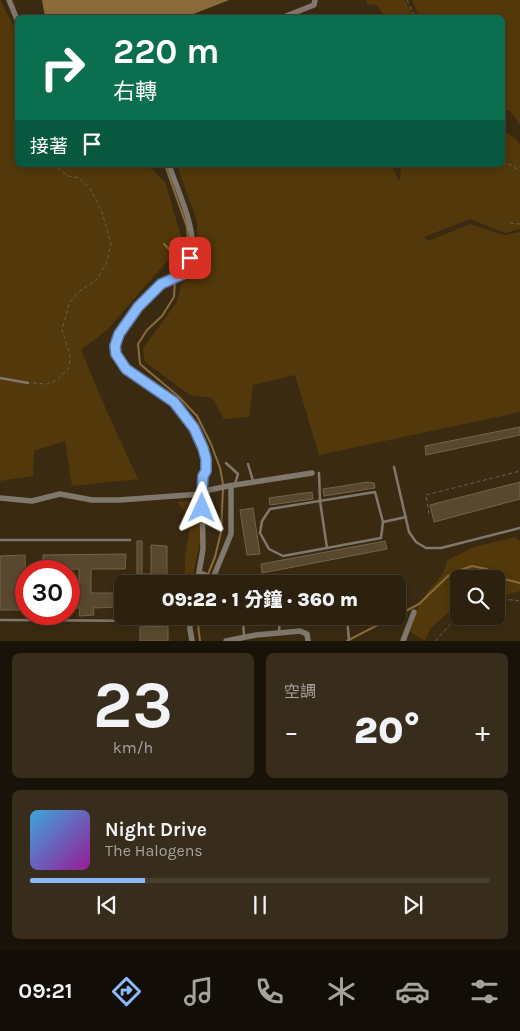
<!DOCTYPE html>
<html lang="zh-TW">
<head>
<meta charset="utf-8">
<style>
  body { margin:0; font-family:Karla,"Noto Sans TC",sans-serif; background:#382d1c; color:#f1f3f6; height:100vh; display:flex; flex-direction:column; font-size:19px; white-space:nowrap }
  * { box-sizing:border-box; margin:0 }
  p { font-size:16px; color:#a6a39e }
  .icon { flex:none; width:28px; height:28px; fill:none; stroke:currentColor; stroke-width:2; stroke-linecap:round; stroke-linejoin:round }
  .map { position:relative; height:641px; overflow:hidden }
  .details { display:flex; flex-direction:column; gap:12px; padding:12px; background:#181208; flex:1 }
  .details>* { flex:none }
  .top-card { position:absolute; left:15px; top:15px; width:490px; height:152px; border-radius:8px; box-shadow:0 2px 8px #0003,0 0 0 1px #483e2e; background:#0b6e4f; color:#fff; overflow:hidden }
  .tools { position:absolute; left:450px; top:570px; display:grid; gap:10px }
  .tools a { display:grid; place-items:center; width:55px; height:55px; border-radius:8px; background:#2c200e; box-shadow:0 2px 8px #0003,0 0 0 1px #483e2e; font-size:25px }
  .speed { position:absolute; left:15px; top:560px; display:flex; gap:10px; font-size:25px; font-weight:700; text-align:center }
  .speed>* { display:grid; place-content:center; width:65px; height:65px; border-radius:50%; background:#2c200e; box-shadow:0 2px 8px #0003,0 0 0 1px #483e2e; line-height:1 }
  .speed .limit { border:8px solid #d22; background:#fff; color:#111 }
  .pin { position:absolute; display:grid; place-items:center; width:42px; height:42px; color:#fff; margin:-21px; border-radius:10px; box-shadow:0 2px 8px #0006 }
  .me { position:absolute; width:55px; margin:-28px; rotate:1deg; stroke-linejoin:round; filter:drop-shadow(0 0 4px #0008) }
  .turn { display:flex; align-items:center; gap:18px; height:105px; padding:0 15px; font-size:22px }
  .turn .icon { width:65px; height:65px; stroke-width:2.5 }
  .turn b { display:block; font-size:35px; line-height:42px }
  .then { display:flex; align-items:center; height:48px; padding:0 15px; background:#0003; gap:10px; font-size:19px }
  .big { font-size:38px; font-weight:800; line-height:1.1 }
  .details .tile { flex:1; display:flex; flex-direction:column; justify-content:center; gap:8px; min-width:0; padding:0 18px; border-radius:8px; background:#382d1c }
  .details .dial { align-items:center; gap:0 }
  .dial b { font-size:65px; line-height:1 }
  .song { display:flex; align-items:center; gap:15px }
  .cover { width:60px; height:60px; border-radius:8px; background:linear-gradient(135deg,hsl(200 70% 55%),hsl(300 70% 35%)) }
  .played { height:5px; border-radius:2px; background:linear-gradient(90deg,#8abafc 25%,#483e2e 25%) }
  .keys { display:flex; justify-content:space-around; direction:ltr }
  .heat { display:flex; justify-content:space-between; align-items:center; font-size:28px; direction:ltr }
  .details .tiles { flex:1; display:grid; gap:12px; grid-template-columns:1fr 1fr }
  .tile:last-child { grid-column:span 2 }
  .trip { position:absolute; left:114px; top:575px; width:292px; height:50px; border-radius:8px; background:#2c200e; box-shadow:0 2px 8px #0003,0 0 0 1px #483e2e; font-weight:800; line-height:50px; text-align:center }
  .tabs { display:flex; height:80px; justify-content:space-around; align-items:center; background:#120d06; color:#a6a39e }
  .tabs .icon { width:35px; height:35px }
  .tabs .active { color:#8abafc }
  .tabs b { font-size:22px; color:#f1f3f6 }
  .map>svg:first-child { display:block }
  .green { fill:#52380a }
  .water { fill:#8a6b3c }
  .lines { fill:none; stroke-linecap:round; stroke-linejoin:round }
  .stream { stroke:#8a6b3c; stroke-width:2 }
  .building { fill:#58482f; stroke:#75634a }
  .path { stroke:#6c5e49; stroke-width:1; stroke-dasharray:4 2.5; stroke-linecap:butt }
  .service { stroke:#80786d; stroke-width:2.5 }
  .minor { stroke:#80786d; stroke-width:5.5 }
  .route-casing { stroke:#5a79a4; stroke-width:12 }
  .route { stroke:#8abafc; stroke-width:9 }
</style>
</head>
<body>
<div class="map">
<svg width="520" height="641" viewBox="0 0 520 641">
  <rect width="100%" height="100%" fill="#3a2a12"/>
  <g class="green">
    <polygon points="0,0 17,32 18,165 147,165 165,182 183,243 107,330 81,350 108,414 138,479 72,486 65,441 34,451 33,476 0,481"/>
    <polygon points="366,0 405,0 415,17 384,17 377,5 367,4"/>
    <polygon points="412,0 520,0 520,125 509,110 503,112 502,18 419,17"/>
    <polygon points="503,131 515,138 520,144 520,229 505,233 470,219 424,237 428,241 470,224 504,235 520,232 520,412 319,455 295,375 253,385 249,417 224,419 212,398 190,395 145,362 143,348 177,302 181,284 198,272 197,221 177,165 389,165 394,170 398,180 400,180 401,165 502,165"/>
    <path d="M194,501c16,21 1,59 -3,83h-6v-27l6,-37 -14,-18z"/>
    <polygon points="515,537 520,541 520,591 502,596 496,593 496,579 459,579 459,603 431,628 425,641 410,632 417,609 427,592 442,575 448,560 474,547"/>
  </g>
  <polygon class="water" points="42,0 229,0 186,17 45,17"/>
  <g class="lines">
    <g class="stream">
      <path d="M165,165l22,62c1,8 1,17 -1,25 -3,8 -8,14 -10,23"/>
      <polyline points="164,244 181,261"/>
      <polyline points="175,279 174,297 162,316 147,330 138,344 140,364 178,396 197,416 211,444 220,468 223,484"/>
      <polyline points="204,584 215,557 221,532 223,489"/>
      <polyline points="398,615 419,604 448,576 460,570 472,566 487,569 500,578 520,583"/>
      <polyline points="197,616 200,641"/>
      <polyline points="347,641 395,616"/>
    </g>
  </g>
  <g class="building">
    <polygon points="520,427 520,435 426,455 425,446"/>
    <polygon points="368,482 374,483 375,488 324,496 323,489"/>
    <polygon points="520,482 520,499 434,522 430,505"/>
    <polygon points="312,492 313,499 270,505 269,498"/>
    <polygon points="253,508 260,554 247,555 240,510"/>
    <polygon points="137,541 142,541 142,574 151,574 151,545 167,546 167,584 137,584"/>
    <polygon points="385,541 387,549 262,573 261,564"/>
    <polygon points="126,554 125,569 91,569 91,593 122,593 122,607 93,608 94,615 79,616 80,608 69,608 69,593 79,593 79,569 43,570 43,555"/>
    <polygon points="25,555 26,610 0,610 0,556"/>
    <polygon points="168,626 168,641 140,641 140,627"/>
  </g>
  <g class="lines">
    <g class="path">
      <polyline points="407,0 416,18"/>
      <polyline points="502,163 511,165 520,171"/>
      <polyline points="510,223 520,224"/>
      <polyline points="33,383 47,384 57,380 69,368 70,356 62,330 69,304 77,293 97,279 107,262 111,244 101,209 90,189 79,178 68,176 61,171 56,165"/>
      <polyline points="429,514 426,495 520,471"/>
      <polyline points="496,598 520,601"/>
      <polyline points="435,641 459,615"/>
    </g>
    <g class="service">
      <polyline points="0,378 28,383"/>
      <polyline points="226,463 238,474 235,484"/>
      <polyline points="248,464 253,481"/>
      <polyline points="394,467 409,532 416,542 426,548 441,548 520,528"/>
      <polyline points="319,473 320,501 327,548"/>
      <polyline points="383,522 381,538 283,556 269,549 260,533 262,521 270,509 375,492 383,522 406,517"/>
      <polyline points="0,540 130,540"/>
      <polyline points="347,616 349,641"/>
      <polyline points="243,618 244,637"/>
      <polyline points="0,620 166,621"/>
      <polyline points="279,633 280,616"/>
    </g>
    <g class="minor">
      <polyline points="9,0 18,22"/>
      <polyline points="281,18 314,5 315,0"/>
      <path d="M169,165c7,21 22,53 23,75 1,10 -2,20 -2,31 -9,4 -19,7 -28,12 -12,7 -30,31 -38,43 -28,42 24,54 49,75 8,7 16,18 21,28 16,27 11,36 8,65"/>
      <polyline points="202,494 209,490 228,486 312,473"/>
      <polyline points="0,498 32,501 60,494 92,500 119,500 202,494 203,549 197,584"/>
      <polyline points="200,573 213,578 231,534 231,486"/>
      <polyline points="190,616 190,629 192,641"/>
      <polyline points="226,641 256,635 300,631 307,634 308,641"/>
      <polyline points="403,641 414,612"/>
    </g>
  </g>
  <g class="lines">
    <defs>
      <polyline id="route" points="190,258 190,271 161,284 138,307 119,334 115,346 116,354 126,369 174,402 194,428 203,448 206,459 206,471 203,476 202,494 202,508"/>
    </defs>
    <use href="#route" class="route-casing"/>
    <use href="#route" class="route"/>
  </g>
</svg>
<div class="tools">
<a><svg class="icon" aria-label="search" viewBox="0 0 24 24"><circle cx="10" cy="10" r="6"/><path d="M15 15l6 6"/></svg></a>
</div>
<div class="speed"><div class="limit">30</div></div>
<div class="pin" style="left:190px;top:258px;background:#d93025"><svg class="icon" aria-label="arrive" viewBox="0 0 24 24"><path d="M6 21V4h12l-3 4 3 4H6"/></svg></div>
<svg class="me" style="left:202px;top:508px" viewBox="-20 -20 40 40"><path d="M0-17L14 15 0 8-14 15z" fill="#8abafc" stroke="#fff" stroke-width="4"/></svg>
<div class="trip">09:22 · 1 分鐘 · 360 m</div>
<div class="top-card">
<div class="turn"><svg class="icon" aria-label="right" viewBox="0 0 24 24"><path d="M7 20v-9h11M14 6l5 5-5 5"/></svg><div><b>220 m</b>右轉</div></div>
<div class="then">接著<svg class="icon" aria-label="arrive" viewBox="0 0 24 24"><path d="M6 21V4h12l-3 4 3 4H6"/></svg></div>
</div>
</div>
<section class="details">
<div class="tiles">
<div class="tile dial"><b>23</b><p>km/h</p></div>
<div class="tile"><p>空調</p>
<div class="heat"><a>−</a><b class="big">20°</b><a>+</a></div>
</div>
<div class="tile">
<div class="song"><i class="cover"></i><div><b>Night Drive</b><p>The Halogens</p></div></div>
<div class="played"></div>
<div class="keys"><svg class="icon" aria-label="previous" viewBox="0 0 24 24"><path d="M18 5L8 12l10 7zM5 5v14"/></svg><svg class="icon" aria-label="pause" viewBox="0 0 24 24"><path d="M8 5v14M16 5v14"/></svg><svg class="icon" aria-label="next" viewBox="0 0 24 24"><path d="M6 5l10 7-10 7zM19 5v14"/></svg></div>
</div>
</div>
</section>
<nav class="tabs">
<b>09:21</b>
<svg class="icon active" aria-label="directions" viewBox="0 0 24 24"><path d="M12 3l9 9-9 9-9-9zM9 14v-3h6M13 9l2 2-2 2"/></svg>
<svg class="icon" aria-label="music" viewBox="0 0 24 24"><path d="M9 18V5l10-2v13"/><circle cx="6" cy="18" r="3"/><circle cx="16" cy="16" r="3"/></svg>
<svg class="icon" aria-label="phone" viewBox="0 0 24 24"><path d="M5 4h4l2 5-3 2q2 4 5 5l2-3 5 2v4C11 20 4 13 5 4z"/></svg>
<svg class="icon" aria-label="climate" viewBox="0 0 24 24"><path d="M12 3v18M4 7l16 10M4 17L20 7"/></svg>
<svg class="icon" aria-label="car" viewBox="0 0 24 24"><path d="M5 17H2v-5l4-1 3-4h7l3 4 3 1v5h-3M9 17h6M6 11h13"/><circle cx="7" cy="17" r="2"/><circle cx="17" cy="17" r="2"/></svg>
<svg class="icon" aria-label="filters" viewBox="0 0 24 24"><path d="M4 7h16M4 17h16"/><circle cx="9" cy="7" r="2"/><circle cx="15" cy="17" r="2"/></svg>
</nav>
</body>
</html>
